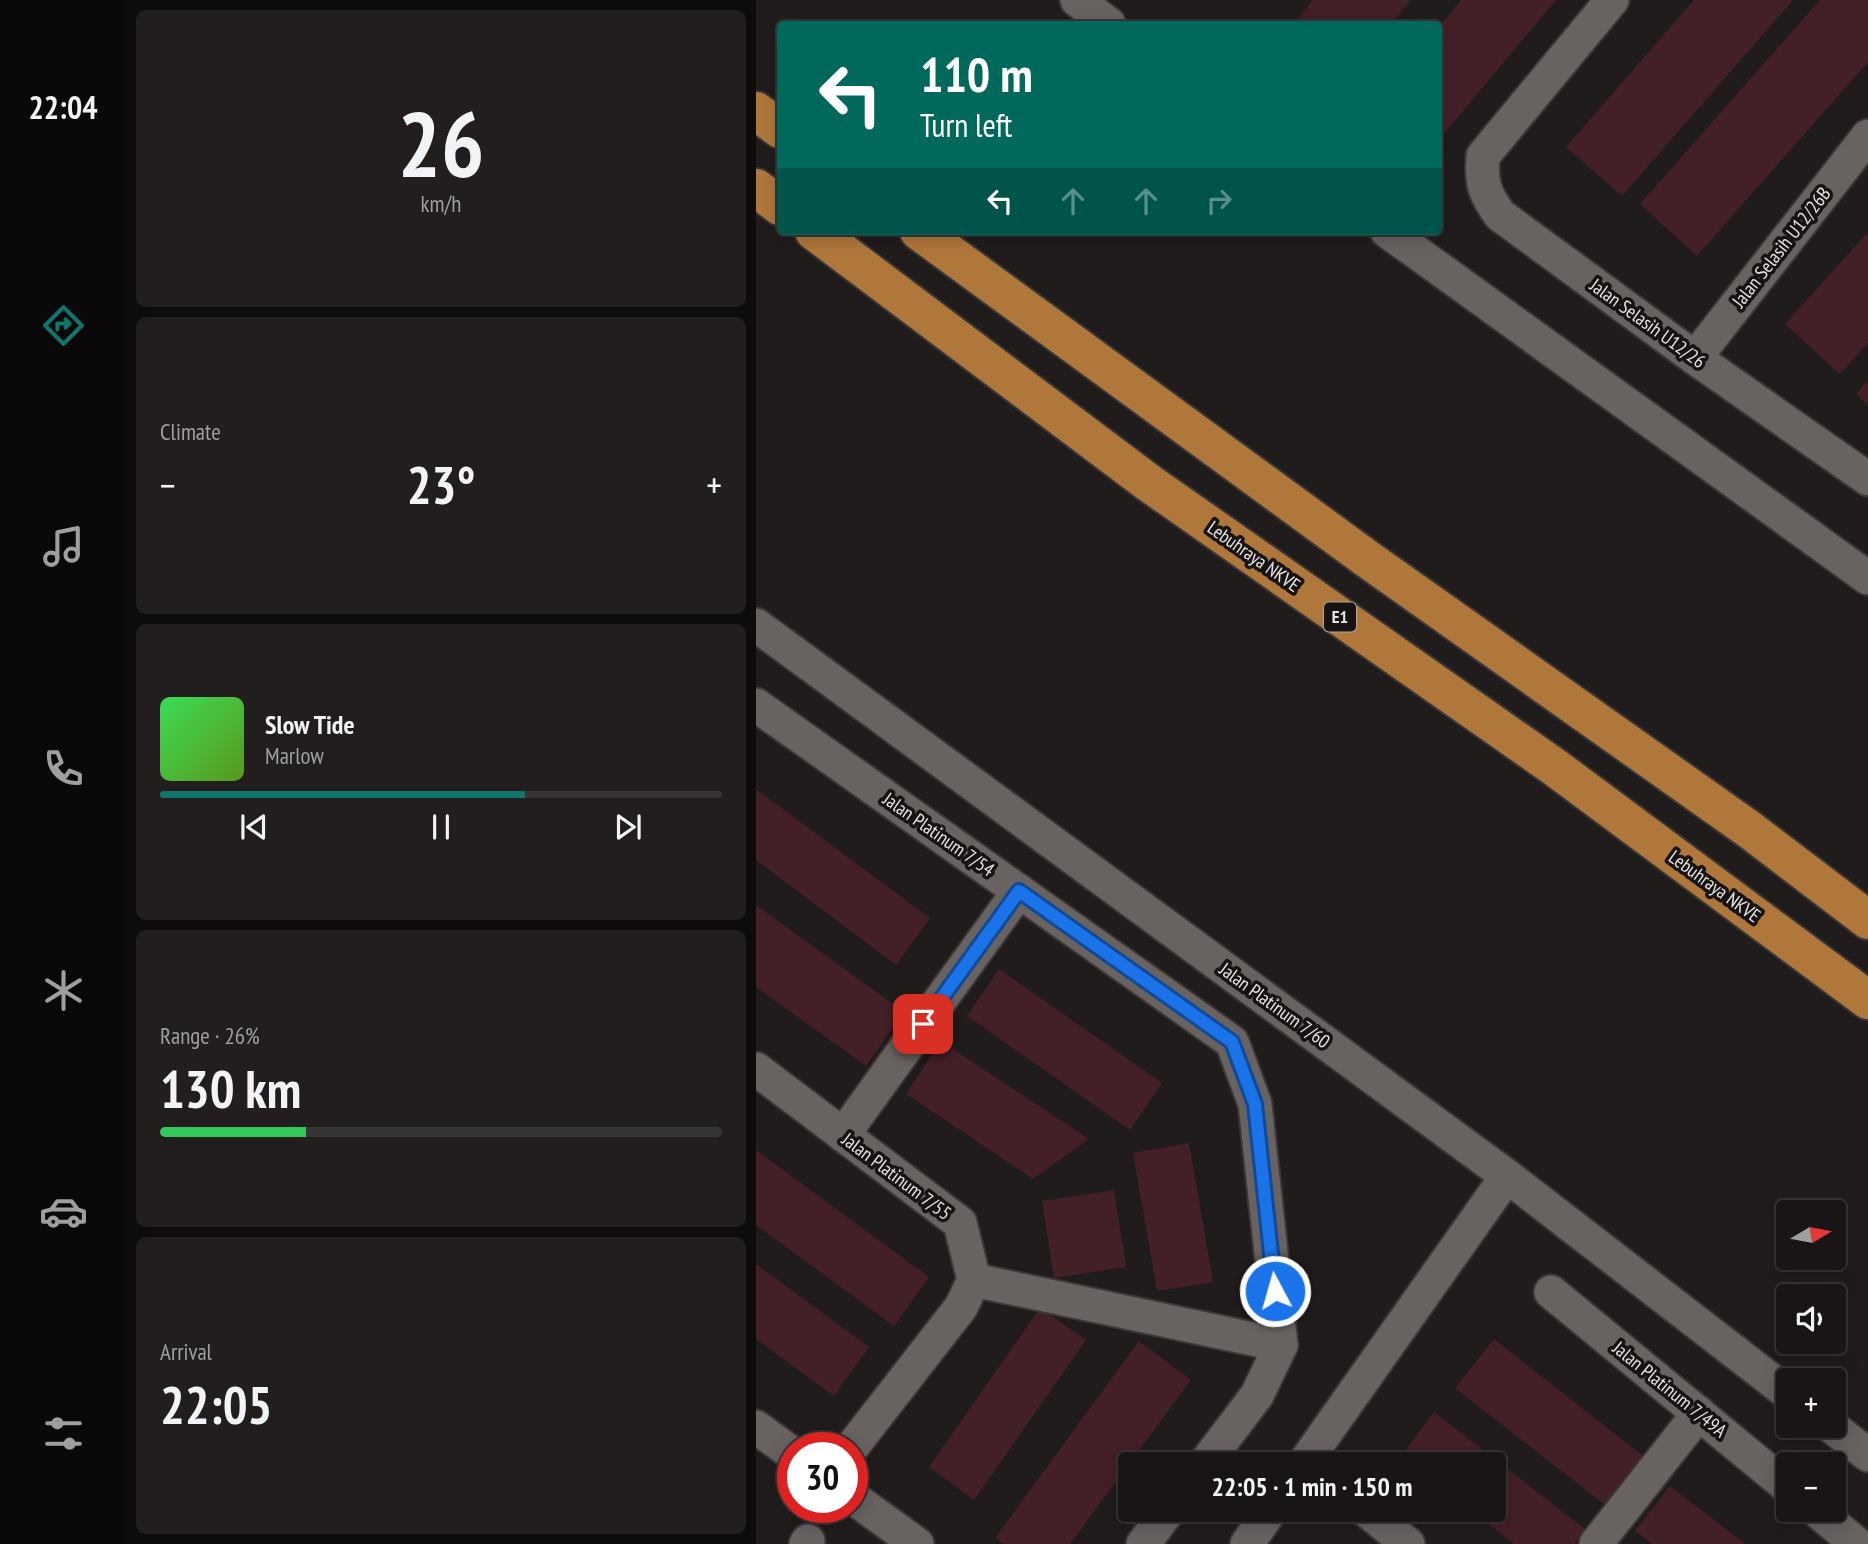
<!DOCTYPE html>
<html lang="en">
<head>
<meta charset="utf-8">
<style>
  body { margin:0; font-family:"PT Sans Narrow",sans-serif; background:#211e1d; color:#f1f3f6; height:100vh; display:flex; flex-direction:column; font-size:26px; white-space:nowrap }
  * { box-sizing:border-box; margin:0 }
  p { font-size:23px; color:#9f9fa0 }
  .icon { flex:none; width:38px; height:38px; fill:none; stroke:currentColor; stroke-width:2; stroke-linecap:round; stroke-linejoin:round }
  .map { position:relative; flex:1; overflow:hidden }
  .side { display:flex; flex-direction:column; gap:10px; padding:10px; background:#0d0c0b; width:630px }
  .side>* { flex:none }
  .hud { position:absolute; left:21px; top:21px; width:665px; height:214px; border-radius:7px; box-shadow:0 4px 18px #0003,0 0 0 2px #363434; background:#00695c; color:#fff; overflow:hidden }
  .needle { width:46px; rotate:80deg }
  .tools { position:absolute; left:1020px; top:1200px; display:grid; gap:14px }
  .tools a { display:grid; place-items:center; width:70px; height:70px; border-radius:7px; background:#181514; box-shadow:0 4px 18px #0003,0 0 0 2px #363434; font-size:35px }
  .speed { position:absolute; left:21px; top:1432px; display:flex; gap:14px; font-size:35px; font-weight:700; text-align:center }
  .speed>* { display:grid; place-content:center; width:91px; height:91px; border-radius:50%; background:#181514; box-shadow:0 4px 18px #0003,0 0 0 2px #363434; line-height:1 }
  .speed .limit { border:10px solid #d22; background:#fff; color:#111 }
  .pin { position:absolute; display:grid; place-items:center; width:60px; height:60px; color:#fff; margin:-30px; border-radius:14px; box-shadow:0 4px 10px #0006 }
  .me { position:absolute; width:77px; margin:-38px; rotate:354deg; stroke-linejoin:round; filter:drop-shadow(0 0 5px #0008) }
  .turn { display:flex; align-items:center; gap:24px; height:147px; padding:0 28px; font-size:32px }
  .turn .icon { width:91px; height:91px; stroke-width:2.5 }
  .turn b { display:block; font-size:49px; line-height:60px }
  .lanes { display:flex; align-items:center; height:66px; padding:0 28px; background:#0003; justify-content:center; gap:35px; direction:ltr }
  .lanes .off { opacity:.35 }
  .big { font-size:52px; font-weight:700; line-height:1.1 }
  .side .tile { flex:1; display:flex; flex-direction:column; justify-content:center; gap:10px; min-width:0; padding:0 24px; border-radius:10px; background:#211e1d }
  .side .dial { align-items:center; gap:0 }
  .dial b { font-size:91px; line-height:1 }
  .song { display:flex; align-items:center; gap:21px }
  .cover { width:84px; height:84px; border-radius:10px; background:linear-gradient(135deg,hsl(130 70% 55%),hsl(90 70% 35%)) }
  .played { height:7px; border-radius:4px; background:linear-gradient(90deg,#0f766e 65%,#363434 65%) }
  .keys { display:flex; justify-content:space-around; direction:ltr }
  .heat { display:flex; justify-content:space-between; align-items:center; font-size:38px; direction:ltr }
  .charge { height:10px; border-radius:5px; background:linear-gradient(90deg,#34c759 26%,#363434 0) }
  .trip { position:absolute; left:362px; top:1452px; width:388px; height:70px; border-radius:7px; background:#181514; box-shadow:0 4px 18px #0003,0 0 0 2px #363434; font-weight:700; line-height:70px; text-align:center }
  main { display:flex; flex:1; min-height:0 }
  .dock { display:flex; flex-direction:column; width:126px; justify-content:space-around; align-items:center; background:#0a0808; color:#9f9fa0 }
  .dock .icon { width:49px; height:49px }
  .dock .active { color:#0f766e }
  .dock b { font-size:32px; color:#f1f3f6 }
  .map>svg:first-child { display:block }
  .building { fill:#431f26 }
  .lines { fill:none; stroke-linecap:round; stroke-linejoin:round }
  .minor-casing { stroke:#3b3736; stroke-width:37 }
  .highway-casing { stroke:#3b3736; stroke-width:42 }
  .minor { stroke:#686261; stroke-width:33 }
  .highway { stroke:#b0773b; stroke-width:38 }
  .route-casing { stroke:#114b97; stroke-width:18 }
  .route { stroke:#1a73e8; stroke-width:12 }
  .labels { text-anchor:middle; stroke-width:7; stroke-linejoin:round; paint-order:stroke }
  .shield { fill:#171312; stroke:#a9a5a4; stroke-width:2 }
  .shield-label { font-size:18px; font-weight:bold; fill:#e7e3e2 }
  .street-label { font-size:19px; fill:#e7e3e2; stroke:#171312 }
</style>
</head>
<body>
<main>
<nav class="dock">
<b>22:04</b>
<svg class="icon active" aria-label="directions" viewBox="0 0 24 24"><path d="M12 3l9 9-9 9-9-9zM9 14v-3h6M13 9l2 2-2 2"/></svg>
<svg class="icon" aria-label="music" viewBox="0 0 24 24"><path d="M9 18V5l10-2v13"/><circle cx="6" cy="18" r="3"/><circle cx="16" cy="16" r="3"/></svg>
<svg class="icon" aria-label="phone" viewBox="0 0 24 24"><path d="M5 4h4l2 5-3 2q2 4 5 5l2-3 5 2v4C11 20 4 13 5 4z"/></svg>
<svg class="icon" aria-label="climate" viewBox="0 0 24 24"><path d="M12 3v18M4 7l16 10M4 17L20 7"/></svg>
<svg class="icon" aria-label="car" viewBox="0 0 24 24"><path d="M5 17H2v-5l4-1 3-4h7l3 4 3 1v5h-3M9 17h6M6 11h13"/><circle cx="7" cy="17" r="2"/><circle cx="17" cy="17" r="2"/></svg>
<svg class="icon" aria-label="filters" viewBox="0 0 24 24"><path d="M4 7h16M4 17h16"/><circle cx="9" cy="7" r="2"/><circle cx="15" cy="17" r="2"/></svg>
</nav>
<section class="side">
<div class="tile dial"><b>26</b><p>km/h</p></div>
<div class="tile"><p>Climate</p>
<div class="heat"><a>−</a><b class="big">23°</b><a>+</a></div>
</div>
<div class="tile">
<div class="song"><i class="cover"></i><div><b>Slow Tide</b><p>Marlow</p></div></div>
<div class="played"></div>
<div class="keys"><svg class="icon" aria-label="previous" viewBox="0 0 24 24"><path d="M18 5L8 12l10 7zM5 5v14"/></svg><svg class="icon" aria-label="pause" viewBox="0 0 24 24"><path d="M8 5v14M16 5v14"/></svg><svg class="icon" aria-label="next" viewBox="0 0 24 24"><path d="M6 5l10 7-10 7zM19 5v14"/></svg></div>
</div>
<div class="tile"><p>Range · 26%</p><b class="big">130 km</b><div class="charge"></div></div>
<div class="tile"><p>Arrival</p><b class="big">22:05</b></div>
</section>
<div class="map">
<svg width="1112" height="1544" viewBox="0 0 1112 1544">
  <rect width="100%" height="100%" fill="#201c1b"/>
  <g class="building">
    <polygon points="557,0 655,0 635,24 537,24"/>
    <polygon points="705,0 800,0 682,141 682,28"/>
    <polygon points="938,0 1037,0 866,196 810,147"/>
    <polygon points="1064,0 1112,0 1112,62 941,256 884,204"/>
    <polygon points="1112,232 1112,343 1084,374 1029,324"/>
    <polygon points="1112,380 1112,405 1100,394"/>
    <polygon points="0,789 174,918 140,965 0,860"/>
    <polygon points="0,905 148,1012 110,1066 0,987"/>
    <polygon points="243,969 406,1083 374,1130 211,1016"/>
    <polygon points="185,1041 333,1139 277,1179 150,1094"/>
    <polygon points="433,1143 457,1282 401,1291 377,1153"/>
    <polygon points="0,1150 173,1277 138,1326 0,1225"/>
    <polygon points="358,1190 370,1267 298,1278 286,1201"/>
    <polygon points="0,1264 113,1347 78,1396 0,1339"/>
    <polygon points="284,1308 330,1340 218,1500 173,1467"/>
    <polygon points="738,1339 887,1456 849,1505 699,1388"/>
    <polygon points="383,1341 435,1380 314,1544 248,1544 239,1538"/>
    <polygon points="678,1412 829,1529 818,1544 758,1544 714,1510 738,1510 738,1465 656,1465 645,1456"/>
    <polygon points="914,1486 989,1544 896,1544 879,1531"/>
  </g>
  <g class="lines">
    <defs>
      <g id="minor">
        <polyline points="321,0 353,24"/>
        <path d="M856,0l-129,156c-2,27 1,37 17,59l195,143 173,121"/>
        <polyline points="631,231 1112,578"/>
        <polyline points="939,358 1112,136"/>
        <polyline points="0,625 751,1176 1032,1393"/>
        <polyline points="0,705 476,1042 499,1104 525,1345 501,1395 448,1465"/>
        <polyline points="0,1069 204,1223 218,1280 205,1307 96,1447"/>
        <polyline points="87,1135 263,891"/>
        <polyline points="218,1280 525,1345"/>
        <polyline points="795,1292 1032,1487"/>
        <polyline points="1075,1426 1112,1455"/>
        <polyline points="0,1427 37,1454"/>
        <polyline points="547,1465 751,1176"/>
        <polyline points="96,1497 161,1544"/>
        <polyline points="610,1510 652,1544"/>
        <polyline points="1060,1510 1101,1544"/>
        <polyline points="50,1544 52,1541"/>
        <polyline points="387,1544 413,1510"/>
        <polyline points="491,1544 515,1510"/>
        <polyline points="840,1544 943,1413"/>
      </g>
      <g id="highway">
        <polyline points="0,111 24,129"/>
        <polyline points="0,188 24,206"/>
        <polyline points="58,231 393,483 797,766 1112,1000"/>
        <polyline points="163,231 610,558 994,830 1112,920"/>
      </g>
    </defs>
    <use href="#minor" class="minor-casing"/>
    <use href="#highway" class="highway-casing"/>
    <use href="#minor" class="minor"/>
    <use href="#highway" class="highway"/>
  </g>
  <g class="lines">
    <defs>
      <polyline id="route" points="167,1024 263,891 476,1042 499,1104 519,1291"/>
    </defs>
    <use href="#route" class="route-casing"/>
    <use href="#route" class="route"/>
  </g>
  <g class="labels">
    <rect class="shield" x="568" y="602.5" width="32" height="29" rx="5"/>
    <g class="shield-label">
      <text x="584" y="623">E1</text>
    </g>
    <g class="street-label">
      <text transform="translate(1025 247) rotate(-52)" y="7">Jalan Selasih U12/26B</text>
      <text transform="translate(892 323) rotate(36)" y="7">Jalan Selasih U12/26</text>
      <text transform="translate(498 556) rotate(35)" y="7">Lebuhraya NKVE</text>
      <text transform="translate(183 834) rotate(35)" y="7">Jalan Platinum 7/54</text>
      <text transform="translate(959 886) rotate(36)" y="7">Lebuhraya NKVE</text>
      <text transform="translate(519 1005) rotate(36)" y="7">Jalan Platinum 7/60</text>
      <text transform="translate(141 1176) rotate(37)" y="7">Jalan Platinum 7/55</text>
      <text transform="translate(914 1389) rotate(39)" y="7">Jalan Platinum 7/49A</text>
    </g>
  </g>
</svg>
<div class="tools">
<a><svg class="needle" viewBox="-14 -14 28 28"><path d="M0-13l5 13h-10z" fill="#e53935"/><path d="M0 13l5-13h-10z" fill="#9f9fa0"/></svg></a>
<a><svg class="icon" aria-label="sound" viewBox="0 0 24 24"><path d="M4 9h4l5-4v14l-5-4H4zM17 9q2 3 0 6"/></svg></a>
<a>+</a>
<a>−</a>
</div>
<div class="speed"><div class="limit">30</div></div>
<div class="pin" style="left:167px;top:1024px;background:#d93025"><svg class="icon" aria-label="arrive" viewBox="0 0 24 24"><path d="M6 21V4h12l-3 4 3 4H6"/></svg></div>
<svg class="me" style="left:519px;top:1291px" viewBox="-20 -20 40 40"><circle r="17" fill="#1a73e8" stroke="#fff" stroke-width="3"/><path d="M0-11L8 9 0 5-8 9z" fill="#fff"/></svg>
<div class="trip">22:05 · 1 min · 150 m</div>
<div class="hud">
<div class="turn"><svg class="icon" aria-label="left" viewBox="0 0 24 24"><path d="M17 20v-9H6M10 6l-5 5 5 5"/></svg><div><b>110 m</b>Turn left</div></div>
<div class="lanes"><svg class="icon" aria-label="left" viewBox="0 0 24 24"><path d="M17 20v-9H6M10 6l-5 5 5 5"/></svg><svg class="icon off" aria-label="ahead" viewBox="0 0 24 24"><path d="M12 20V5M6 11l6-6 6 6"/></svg><svg class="icon off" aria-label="ahead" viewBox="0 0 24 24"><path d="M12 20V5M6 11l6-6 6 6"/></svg><svg class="icon off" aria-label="right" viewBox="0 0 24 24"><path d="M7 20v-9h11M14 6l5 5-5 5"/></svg></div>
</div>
</div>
</main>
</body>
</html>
